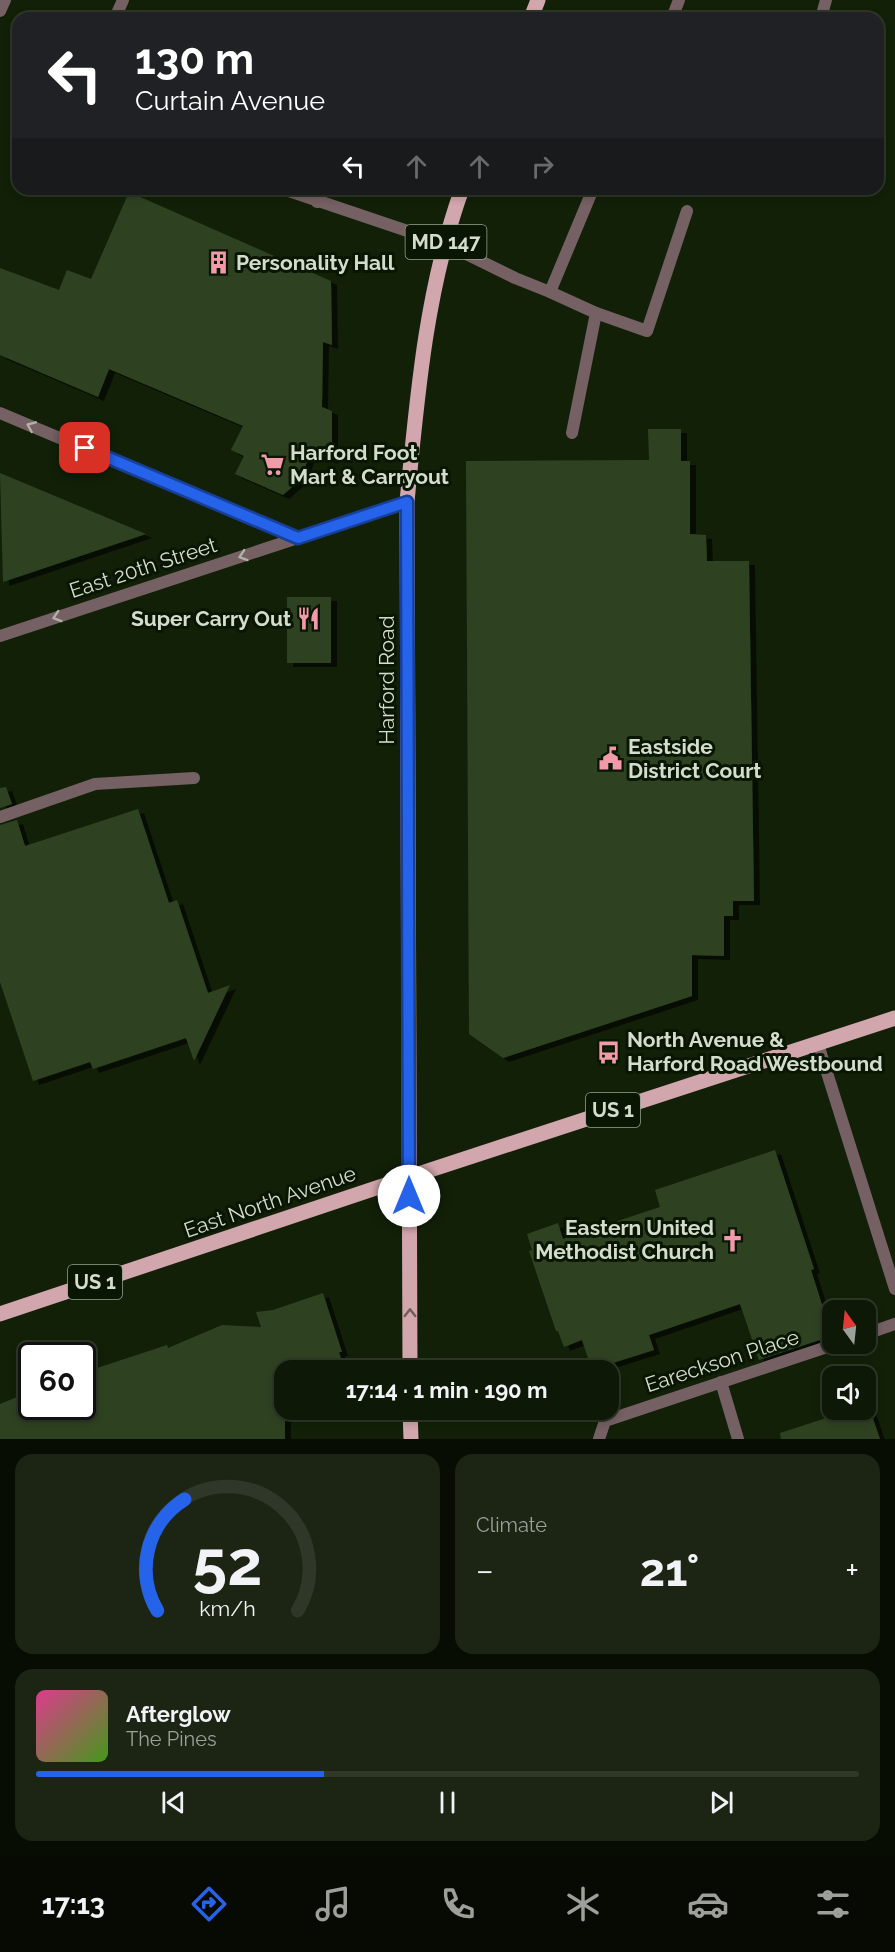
<!DOCTYPE html>
<html lang="en">
<head>
<meta charset="utf-8">
<style>
  body { margin:0; font-family:Raleway,sans-serif; background:#1c2514; color:#f1f3f6; height:100vh; display:flex; flex-direction:column; font-size:22px; white-space:nowrap }
  * { box-sizing:border-box; margin:0 }
  p { font-size:20px; color:#9ba09b }
  .icon { flex:none; width:33px; height:33px; fill:none; stroke:currentColor; stroke-width:2; stroke-linecap:round; stroke-linejoin:round }
  .map { position:relative; height:1439px; overflow:hidden }
  .details { display:flex; flex-direction:column; gap:15px; padding:15px; background:#080d03; flex:1 }
  .details>* { flex:none }
  .top-card { position:absolute; left:12px; top:12px; width:872px; height:183px; border-radius:18px; box-shadow:0 3px 9px #0003,0 0 0 2px #2e3728; background:#202124; color:#fff; overflow:hidden }
  .needle { width:39px; rotate:345deg }
  .buttons { position:absolute; left:822px; top:1300px; display:grid; gap:12px }
  .buttons a { display:grid; place-items:center; width:54px; height:54px; border-radius:12px; background:#0e1806; box-shadow:0 3px 9px #0003,0 0 0 2px #2e3728; font-size:30px }
  .speed { position:absolute; left:18px; top:1342px; display:flex; gap:12px; font-size:30px; font-weight:700; text-align:center }
  .speed>* { display:grid; place-content:center; width:78px; height:78px; border-radius:50%; background:#0e1806; box-shadow:0 3px 9px #0003,0 0 0 2px #2e3728; line-height:1 }
  .speed .limit { border:3px solid #111; border-radius:9px; background:#fff; color:#111 }
  .pin { position:absolute; display:grid; place-items:center; width:51px; height:51px; color:#fff; margin:-26px; border-radius:12px; box-shadow:0 3px 9px #0006 }
  .me { position:absolute; width:66px; margin:-33px; rotate:0deg; stroke-linejoin:round; filter:drop-shadow(0 0 4px #0008) }
  .turn { display:flex; align-items:center; gap:21px; height:126px; padding:0 24px; font-size:27px }
  .turn .icon { width:78px; height:78px; stroke-width:2.5 }
  .turn b { display:block; font-size:42px; line-height:51px }
  .lanes { display:flex; align-items:center; height:57px; padding:0 24px; background:#0003; justify-content:center; gap:30px; direction:ltr }
  .lanes .off { opacity:.35 }
  .big { font-size:45px; font-weight:700; line-height:1.1 }
  .details .card { flex:1; display:flex; flex-direction:column; justify-content:center; gap:9px; min-width:0; padding:0 21px; border-radius:18px; background:#1c2514 }
  .details .dial { align-items:center; gap:0 }
  .dial svg { height:156px; overflow:visible; fill:none; stroke:#2e3728; stroke-width:7; stroke-linecap:round; text-anchor:middle }
  .dial text { fill:#f1f3f6; stroke:none }
  .song { display:flex; align-items:center; gap:18px }
  .cover { width:72px; height:72px; border-radius:9px; background:linear-gradient(135deg,hsl(330 70% 55%),hsl(100 70% 35%)) }
  .played { height:6px; border-radius:3px; background:linear-gradient(90deg,#2563eb 35%,#2e3728 35%) }
  .keys { display:flex; justify-content:space-around; direction:ltr }
  .heat { display:flex; justify-content:space-between; align-items:center; font-size:33px; direction:ltr }
  .details .tiles { flex:1; display:grid; gap:15px; grid-template-columns:1fr 1fr }
  .card:last-child { grid-column:span 2 }
  .trip { position:absolute; left:274px; top:1360px; width:345px; height:60px; border-radius:18px; background:#0e1806; box-shadow:0 3px 9px #0003,0 0 0 2px #2e3728; font-weight:700; line-height:60px; text-align:center }
  .tab-bar { display:flex; height:96px; justify-content:space-around; align-items:center; background:#060a02; color:#9ba09b }
  .tab-bar .icon { width:42px; height:42px }
  .tab-bar .active { color:#2563eb }
  .tab-bar b { font-size:27px; color:#f1f3f6 }
  .map>svg:first-child { display:block }
  .building { fill:#2e4321; filter:url(#shadow) }
  .lines { fill:none; stroke-linecap:round; stroke-linejoin:round }
  .service { stroke:#756063; stroke-width:12 }
  .minor { stroke:#756063; stroke-width:12 }
  .tertiary { stroke:#756063; stroke-width:12 }
  .primary { stroke:#d2a6ad; stroke-width:15 }
  .oneway { stroke:#b2b1a8 }
  .oneway2 { stroke:#6e5e58 }
  .route-casing { stroke:#184099; stroke-width:15 }
  .route { stroke:#2563eb; stroke-width:10 }
  .labels { text-anchor:middle; stroke-width:6; stroke-linejoin:round; paint-order:stroke }
  .shield { fill:#091702; stroke:#96a290; stroke-width:1.5 }
  .shield-label { font-size:20px; font-weight:bold; fill:#d3ddcd }
  .poi-label { font-size:21px; font-weight:bold; fill:#d3ddcd; stroke:#091702; text-anchor:start }
  .street-label { font-size:21px; fill:#d3ddcd; stroke:#091702 }
</style>
</head>
<body>
<div class="map">
<svg width="895" height="1439" viewBox="0 0 895 1439">
  <defs>
    <filter id="shadow"><feDropShadow dx="6" dy="4" stdDeviation="0" flood-color="#0009"/></filter>
  </defs>
  <rect width="100%" height="100%" fill="#122008"/>
  <g class="building">
    <polygon points="129,192 331,281 332,345 323,342 322,407 332,411 332,460 315,452 313,456 310,455 299,481 283,495 235,474 244,456 231,450 243,426 109,369 98,397 0,355 0,268 59,290 67,270 91,279"/>
    <polygon points="648,429 681,429 681,461 690,461 690,534 706,535 707,561 749,561 754,901 733,901 733,916 724,916 724,956 692,955 692,996 503,1058 469,1034 466,461 649,460"/>
    <polygon points="0,473 146,534 3,582"/>
    <rect x="287" y="597" width="44" height="66"/>
    <polygon points="6,787 12,804 0,808 0,788"/>
    <polygon points="138,809 169,903 177,900 208,993 230,985 194,1061 186,1038 93,1069 90,1062 33,1081 0,982 0,825 17,820 25,846"/>
    <polygon points="775,1150 814,1269 811,1270 832,1336 759,1360 740,1304 649,1335 654,1350 597,1368 594,1360 589,1361 582,1340 564,1347 558,1331 556,1331 529,1251 532,1250 527,1234 558,1223 563,1239 660,1207 655,1190"/>
    <polygon points="323,1293 342,1352 339,1352 345,1371 285,1371 285,1439 0,1439 0,1404 32,1391 32,1407 82,1407 82,1373 167,1345 168,1348 222,1325 261,1327 256,1312 273,1310"/>
    <polygon points="868,1404 880,1439 781,1439 780,1433 851,1410 866,1410 866,1405"/>
  </g>
  <g class="lines">
    <g class="service">
      <polyline points="115,18 123,0"/>
      <polyline points="672,18 679,0"/>
      <polyline points="821,18 826,0"/>
      <polyline points="283,189 446,244 515,278 550,292 596,313 572,433"/>
      <polyline points="317,202 322,189"/>
      <polyline points="550,292 593,189"/>
      <polyline points="596,313 647,331 687,211"/>
      <polyline points="0,817 95,784 194,778"/>
      <polyline points="866,1334 895,1324"/>
      <polyline points="721,1382 738,1439"/>
      <polyline points="599,1439 605,1421 836,1344"/>
    </g>
    <g class="minor">
      <polyline points="0,11 5,0"/>
      <polyline points="0,413 298,538"/>
    </g>
    <g class="tertiary">
      <polyline points="0,636 407,502"/>
      <polyline points="818,1044 895,1289"/>
    </g>
    <g class="primary">
      <polyline points="531,18 538,0"/>
      <polyline points="0,1314 409,1177 895,1018"/>
      <path d="M410,1371l-3,-869c10,-105 19,-213 55,-313"/>
      <polyline points="410,1410 411,1439"/>
    </g>
  </g>
  <defs><path id="oneway-chevron" d="M-2-3.5L2.5 0L-2 3.5" fill="none" stroke-width="1.6" stroke-linecap="round" stroke-linejoin="round" transform="scale(1.5)"/></defs>
  <g class="oneway">
    <use href="#oneway-chevron" transform="translate(31 426) rotate(-157)"/>
    <use href="#oneway-chevron" transform="translate(243 556) rotate(162)"/>
    <use href="#oneway-chevron" transform="translate(57 617) rotate(162)"/>
  </g>
  <use class="oneway2" href="#oneway-chevron" transform="translate(410 1313) rotate(-90)"/>
  <g class="lines">
    <defs>
      <polyline id="route" points="85,448 298,538 407,502 409,1196"/>
    </defs>
    <use href="#route" class="route-casing"/>
    <use href="#route" class="route"/>
  </g>
  <defs>
    <symbol id="building-bare" viewBox="-9 -9 18 18"><path d="M-4-6H4V6H1V3H-1V6H-4ZM-2.5-4.3h1.7v1.8h-1.7ZM.8-4.3h1.7v1.8H.8ZM-2.5-1h1.7V.8h-1.7ZM.8-1h1.7V.8H.8Z" fill="#f39aaa" stroke="#091702" stroke-width="2.5" paint-order="stroke"/></symbol>
    <symbol id="supermarket-bare" viewBox="-9 -9 18 18"><path d="M-6-5.5h2.5l.6 2H6L4.5 2H-2.5L-4.4-4H-6ZM-1.5 3.2a1.3 1.3 0 1 0 .1 0ZM3 3.2a1.3 1.3 0 1 0 .1 0Z" fill="#f39aaa" stroke="#091702" stroke-width="2.5" paint-order="stroke"/></symbol>
    <symbol id="restaurant-bare" viewBox="-9 -9 18 18"><path d="M-5-6h1v4h1v-4h1v4h1v-4h1v5L-1.5 .5V6h-2V.5L-5-1ZM5-6V6H3V1.5H1.5Q1.5-4 5-6Z" fill="#f39aaa" stroke="#091702" stroke-width="2.5" paint-order="stroke"/></symbol>
    <symbol id="civic-bare" viewBox="-9 -9 18 18"><path d="M-.6-6.5H3V-4.5H.6V-3L4-1V1h2V6H-6V1h2V-1L-.6-3ZM-1.2 2.5V6h2.4V2.5Z" fill="#f39aaa" stroke="#091702" stroke-width="2.5" paint-order="stroke"/></symbol>
    <symbol id="bus-bare" viewBox="-9 -9 18 18"><path d="M-5-6H5V4H4V6H2V4H-2V6H-4V4H-5ZM-3.5-4V0h7V-4ZM-3.5 1.2v1.5H-2V1.2ZM2 1.2v1.5H3.5V1.2Z" fill="#f39aaa" stroke="#091702" stroke-width="2.5" paint-order="stroke"/></symbol>
    <symbol id="church-bare" viewBox="-9 -9 18 18"><path d="M-1.2-6h2.4v3.5h3.3v2.4h-3.3V6h-2.4V-.1h-3.3v-2.4h3.3Z" fill="#f39aaa" stroke="#091702" stroke-width="2.5" paint-order="stroke"/></symbol>
  </defs>
  <g fill-rule="evenodd">
    <use href="#building-bare" x="202" y="246" width="33" height="33"/>
    <use href="#supermarket-bare" x="256" y="448" width="33" height="33"/>
    <use href="#restaurant-bare" x="292" y="602" width="33" height="33"/>
    <use href="#civic-bare" x="594" y="742" width="33" height="33"/>
    <use href="#bus-bare" x="592" y="1036" width="33" height="33"/>
    <use href="#church-bare" x="716" y="1224" width="33" height="33"/>
  </g>
  <g class="labels">
    <g class="shield">
      <rect x="405.5" y="225" width="81" height="34" rx="4.5"/>
      <rect x="586" y="1093" width="54" height="34" rx="4.5"/>
      <rect x="68" y="1265" width="54" height="34" rx="4.5"/>
    </g>
    <g class="shield-label">
      <text x="446" y="249">MD 147</text>
      <text x="613" y="1117">US 1</text>
      <text x="95" y="1289">US 1</text>
    </g>
    <g class="poi-label">
      <text x="236" y="270">Personality Hall</text>
      <text x="290" y="460">Harford Foot<tspan x="290" dy="24">Mart &amp; Carryout</tspan></text>
      <text x="291" y="626" text-anchor="end">Super Carry Out</text>
      <text x="628" y="754">Eastside<tspan x="628" dy="24">District Court</tspan></text>
      <text x="627" y="1047">North Avenue &amp;<tspan x="627" dy="24">Harford Road Westbound</tspan></text>
      <text x="714" y="1235" text-anchor="end">Eastern United<tspan x="714" dy="24">Methodist Church</tspan></text>
    </g>
    <g class="street-label">
      <text transform="translate(143 568) rotate(-18)" y="7">East 20th Street</text>
      <text transform="translate(387 680) rotate(-90)" y="7">Harford Road</text>
      <text transform="translate(270 1202) rotate(-19)" y="7">East North Avenue</text>
      <text transform="translate(722 1361) rotate(-18)" y="7">Eareckson Place</text>
    </g>
  </g>
</svg>
<div class="buttons">
<a><svg class="needle" viewBox="-14 -14 28 28"><path d="M0-13l5 13h-10z" fill="#e53935"/><path d="M0 13l5-13h-10z" fill="#9ba09b"/></svg></a>
<a><svg class="icon" aria-label="sound" viewBox="0 0 24 24"><path d="M4 9h4l5-4v14l-5-4H4zM17 9q2 3 0 6"/></svg></a>
</div>
<div class="speed"><div class="limit">60</div></div>
<div class="pin" style="left:85px;top:448px;background:#d93025"><svg class="icon" aria-label="arrive" viewBox="0 0 24 24"><path d="M6 21V4h12l-3 4 3 4H6"/></svg></div>
<svg class="me" style="left:409px;top:1196px" viewBox="-20 -20 40 40"><circle r="19" fill="#fff"/><path d="M0-13L10 11 0 6-10 11z" fill="#2563eb"/></svg>
<div class="trip">17:14 · 1 min · 190 m</div>
<div class="top-card">
<div class="turn"><svg class="icon" aria-label="left" viewBox="0 0 24 24"><path d="M17 20v-9H6M10 6l-5 5 5 5"/></svg><div><b>130 m</b>Curtain Avenue</div></div>
<div class="lanes"><svg class="icon" aria-label="left" viewBox="0 0 24 24"><path d="M17 20v-9H6M10 6l-5 5 5 5"/></svg><svg class="icon off" aria-label="ahead" viewBox="0 0 24 24"><path d="M12 20V5M6 11l6-6 6 6"/></svg><svg class="icon off" aria-label="ahead" viewBox="0 0 24 24"><path d="M12 20V5M6 11l6-6 6 6"/></svg><svg class="icon off" aria-label="right" viewBox="0 0 24 24"><path d="M7 20v-9h11M14 6l5 5-5 5"/></svg></div>
</div>
</div>
<section class="details">
<div class="tiles">
<div class="card dial"><svg viewBox="0 0 100 80">
<path d="M14 69A42 42 0 1 1 86 69"/>
<path d="M14 69A42 42 0 0 1 28 12" stroke="#2563eb"/>
<text x="50" y="56" font-size="32" font-weight="700">52</text>
<text x="50" y="72" font-size="11">km/h</text>
</svg></div>
<div class="card"><p>Climate</p>
<div class="heat"><a>−</a><b class="big">21°</b><a>+</a></div>
</div>
<div class="card">
<div class="song"><i class="cover"></i><div><b>Afterglow</b><p>The Pines</p></div></div>
<div class="played"></div>
<div class="keys"><svg class="icon" aria-label="previous" viewBox="0 0 24 24"><path d="M18 5L8 12l10 7zM5 5v14"/></svg><svg class="icon" aria-label="pause" viewBox="0 0 24 24"><path d="M8 5v14M16 5v14"/></svg><svg class="icon" aria-label="next" viewBox="0 0 24 24"><path d="M6 5l10 7-10 7zM19 5v14"/></svg></div>
</div>
</div>
</section>
<nav class="tab-bar">
<b>17:13</b>
<svg class="icon active" aria-label="directions" viewBox="0 0 24 24"><path d="M12 3l9 9-9 9-9-9zM9 14v-3h6M13 9l2 2-2 2"/></svg>
<svg class="icon" aria-label="music" viewBox="0 0 24 24"><path d="M9 18V5l10-2v13"/><circle cx="6" cy="18" r="3"/><circle cx="16" cy="16" r="3"/></svg>
<svg class="icon" aria-label="phone" viewBox="0 0 24 24"><path d="M5 4h4l2 5-3 2q2 4 5 5l2-3 5 2v4C11 20 4 13 5 4z"/></svg>
<svg class="icon" aria-label="climate" viewBox="0 0 24 24"><path d="M12 3v18M4 7l16 10M4 17L20 7"/></svg>
<svg class="icon" aria-label="car" viewBox="0 0 24 24"><path d="M5 17H2v-5l4-1 3-4h7l3 4 3 1v5h-3M9 17h6M6 11h13"/><circle cx="7" cy="17" r="2"/><circle cx="17" cy="17" r="2"/></svg>
<svg class="icon" aria-label="filters" viewBox="0 0 24 24"><path d="M4 7h16M4 17h16"/><circle cx="9" cy="7" r="2"/><circle cx="15" cy="17" r="2"/></svg>
</nav>
</body>
</html>
